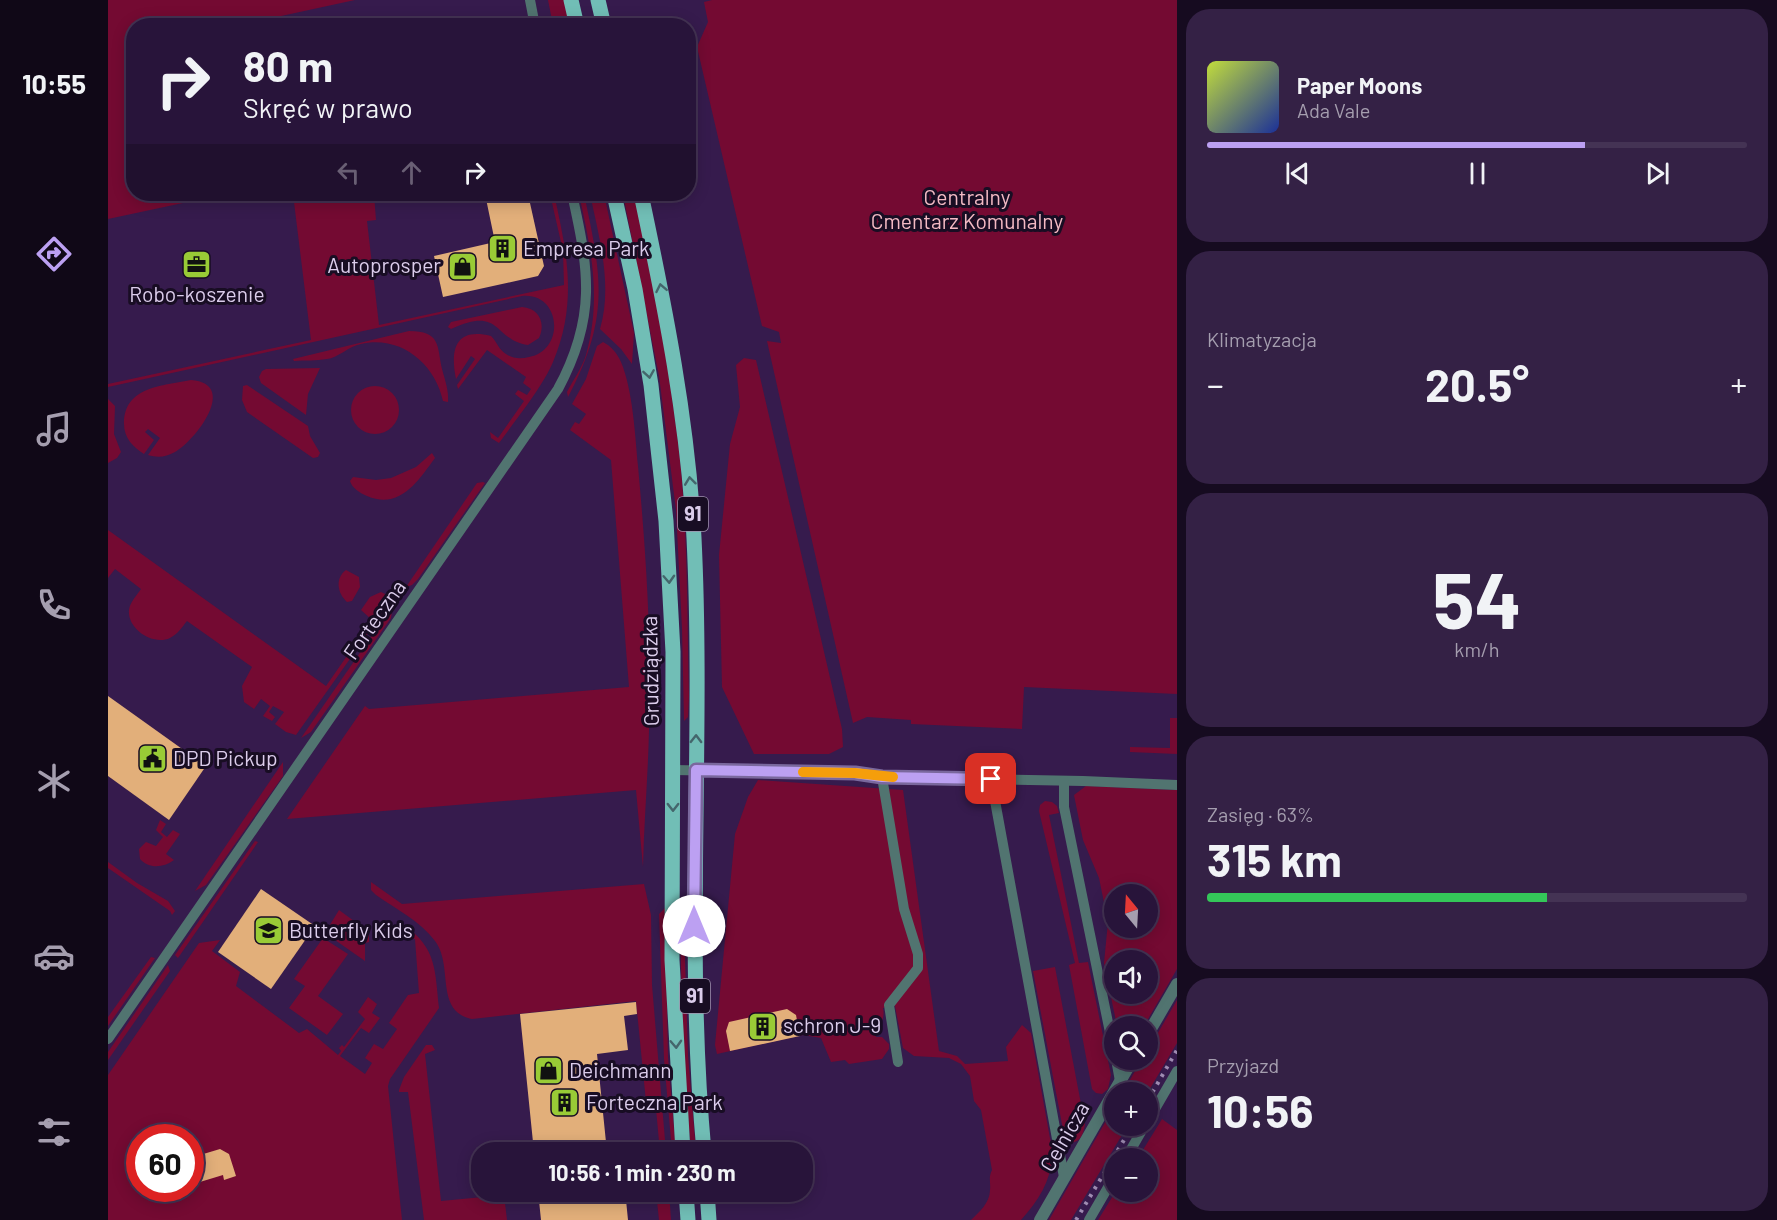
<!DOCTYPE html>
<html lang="pl">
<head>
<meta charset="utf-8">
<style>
  body { margin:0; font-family:Barlow,sans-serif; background:#342145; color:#f1f3f6; height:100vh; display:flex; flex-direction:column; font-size:22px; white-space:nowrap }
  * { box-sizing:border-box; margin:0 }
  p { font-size:20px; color:#a59eaf }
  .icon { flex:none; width:33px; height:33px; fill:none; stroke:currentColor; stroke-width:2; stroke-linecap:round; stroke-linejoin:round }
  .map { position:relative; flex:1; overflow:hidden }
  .drawer { display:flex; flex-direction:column; gap:9px; padding:9px; background:#160b20; width:600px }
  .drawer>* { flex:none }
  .hud { position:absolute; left:18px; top:18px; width:570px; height:183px; border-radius:24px; box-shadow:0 3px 15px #0003,0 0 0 2px #443354; background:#28143a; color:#f1f3f6; overflow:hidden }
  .needle { width:39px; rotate:342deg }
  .controls { position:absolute; left:996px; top:884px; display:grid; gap:12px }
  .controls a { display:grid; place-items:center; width:54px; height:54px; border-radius:50%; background:#28143a; box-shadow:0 3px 15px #0003,0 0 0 2px #443354; font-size:30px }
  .speed { position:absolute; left:18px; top:1124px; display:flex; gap:12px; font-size:30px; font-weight:700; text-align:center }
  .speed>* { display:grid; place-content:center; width:78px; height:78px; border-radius:50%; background:#28143a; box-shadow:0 3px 15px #0003,0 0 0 2px #443354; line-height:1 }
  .speed .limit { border:9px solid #d22; background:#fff; color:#111 }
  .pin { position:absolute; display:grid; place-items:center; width:51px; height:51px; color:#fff; margin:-26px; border-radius:12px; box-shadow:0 3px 9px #0006 }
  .me { position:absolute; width:66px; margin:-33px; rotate:0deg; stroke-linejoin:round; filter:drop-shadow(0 0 4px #0008) }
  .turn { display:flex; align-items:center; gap:21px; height:126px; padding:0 18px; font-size:27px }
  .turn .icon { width:78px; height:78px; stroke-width:2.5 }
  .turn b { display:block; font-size:42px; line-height:51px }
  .lanes { display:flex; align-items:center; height:57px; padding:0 18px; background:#0003; justify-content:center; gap:30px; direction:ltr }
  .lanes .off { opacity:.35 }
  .big { font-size:45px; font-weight:700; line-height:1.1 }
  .drawer .card { flex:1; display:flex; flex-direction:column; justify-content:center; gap:9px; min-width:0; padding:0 21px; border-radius:24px; background:#342145 }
  .drawer .dial { align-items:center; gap:0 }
  .dial b { font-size:78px; line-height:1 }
  .song { display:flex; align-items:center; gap:18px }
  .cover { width:72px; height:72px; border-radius:9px; background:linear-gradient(135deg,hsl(70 70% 55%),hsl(230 70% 35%)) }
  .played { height:6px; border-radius:3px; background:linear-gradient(90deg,#bca0f2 70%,#443354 70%) }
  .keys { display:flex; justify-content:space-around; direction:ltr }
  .heat { display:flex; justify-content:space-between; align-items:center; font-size:33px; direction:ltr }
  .charge { height:9px; border-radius:4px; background:linear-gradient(90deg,#34c759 63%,#443354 0) }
  .trip { position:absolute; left:363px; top:1142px; width:342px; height:60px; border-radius:24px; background:#28143a; box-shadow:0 3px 15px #0003,0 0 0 2px #443354; font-weight:700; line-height:60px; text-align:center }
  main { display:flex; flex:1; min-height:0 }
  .menu { display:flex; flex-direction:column; width:108px; justify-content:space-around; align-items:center; background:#100817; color:#a59eaf }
  .menu .icon { width:42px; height:42px }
  .menu .on { color:#bca0f2 }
  .menu b { font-size:27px; color:#f1f3f6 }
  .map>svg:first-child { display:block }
  .green { fill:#740a32; fill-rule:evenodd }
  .building { fill:#e2af7a }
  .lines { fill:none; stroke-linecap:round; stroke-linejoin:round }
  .minor { stroke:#517470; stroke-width:10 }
  .tertiary { stroke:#517470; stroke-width:12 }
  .primary { stroke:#71beb6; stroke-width:15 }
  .rail { stroke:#9f8cb2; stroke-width:4; stroke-dasharray:3 6; stroke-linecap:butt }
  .oneway { stroke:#44666c }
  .route-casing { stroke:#7a689d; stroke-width:15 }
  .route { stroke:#bca0f2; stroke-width:10 }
  .slow { stroke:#f59e0b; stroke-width:10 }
  .labels { text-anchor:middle; stroke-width:6; stroke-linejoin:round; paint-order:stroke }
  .shield { fill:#180d23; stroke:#a093af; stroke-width:1.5 }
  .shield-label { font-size:20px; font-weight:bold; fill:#dbcceb }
  .park-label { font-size:21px; fill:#f4bac4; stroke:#180d23 }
  .poi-label { font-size:21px; fill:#dbcceb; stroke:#180d23; text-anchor:start }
  .street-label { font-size:21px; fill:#dbcceb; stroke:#180d23 }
</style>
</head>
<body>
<main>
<nav class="menu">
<b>10:55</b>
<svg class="icon on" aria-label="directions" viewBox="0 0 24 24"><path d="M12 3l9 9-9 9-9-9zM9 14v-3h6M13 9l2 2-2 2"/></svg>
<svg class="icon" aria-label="music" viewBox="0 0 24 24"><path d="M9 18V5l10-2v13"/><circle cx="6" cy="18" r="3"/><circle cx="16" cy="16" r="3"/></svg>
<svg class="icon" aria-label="phone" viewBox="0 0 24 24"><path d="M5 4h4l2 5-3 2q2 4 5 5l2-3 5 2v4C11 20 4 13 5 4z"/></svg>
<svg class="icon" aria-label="climate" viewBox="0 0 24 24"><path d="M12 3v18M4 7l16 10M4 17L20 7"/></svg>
<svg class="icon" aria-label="car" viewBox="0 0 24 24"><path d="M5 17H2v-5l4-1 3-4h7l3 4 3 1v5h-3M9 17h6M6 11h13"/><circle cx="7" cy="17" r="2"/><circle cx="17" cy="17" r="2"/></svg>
<svg class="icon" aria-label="filters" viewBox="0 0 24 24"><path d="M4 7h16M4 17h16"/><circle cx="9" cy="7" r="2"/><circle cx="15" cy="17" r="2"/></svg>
</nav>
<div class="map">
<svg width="1069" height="1220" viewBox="0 0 1069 1220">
  <rect width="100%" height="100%" fill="#361b4d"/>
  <g class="green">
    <polygon points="0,0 247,0 164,18 165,25 26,26 26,194 117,194 0,219"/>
    <polygon points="440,0 457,0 463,25 445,25"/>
    <polygon points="604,0 1069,0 1069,694 916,687 914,729 803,724 803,720 759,717 745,723 659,341 673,343 671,332 654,326 589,47 600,22 596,2"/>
    <path d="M185,194h81l2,26 -9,1 12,104 185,-40 -1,-34 -13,-57h4c13,58 24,109 -1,168 -10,24 -38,59 -54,81l-8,-5 -1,-6 8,6 26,-37 -9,-7 3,-4 9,5 4,-6 -8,-6 3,-6 -39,-27 -29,39 -1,-4 18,-26 -4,-3 -15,23c-6,-29 -1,-52 35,-43 6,6 8,14 15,18 7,5 15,5 23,3 37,-7 32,-65 -7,-61l-414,91v-3l203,-44z"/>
    <path d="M471,194h5c18,83 26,124 -16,203l-1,-5c6,-12 15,-24 19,-37 16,-58 5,-105 -7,-161z"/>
    <path d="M482,194h14l30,139 -2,31 -11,-15 -21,-20c13,-44 -1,-92 -10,-135z"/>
    <path d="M515,194h11c19,87 36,175 46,265 8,78 7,158 9,237l-1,21 -4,4 -2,-92 -6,-119 -17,-134z"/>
    <path d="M414,307c17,1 24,16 17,31l-11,7c-35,-5 -26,-40 -77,-16l-3,-2 3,-5z"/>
    <path d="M301,331c32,0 28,15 33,38 3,11 7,22 6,33l-5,-1c-8,-37 -42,-66 -82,-57 -12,2 -23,14 -34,15 -11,2 -22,1 -33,2l-1,-2z"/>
    <path d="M495,342c8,4 14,11 18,20 12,29 14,72 17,104 8,87 14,176 11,264 -1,46 -5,91 -6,137l-7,-77 -349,29 78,-113 4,3 260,-22 -18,-227 -41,-30 5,-8 4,2 7,-10 -14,-10 14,-25 11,-33z"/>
    <polygon points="636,358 648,360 734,729 735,747 721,754 646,754 614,687 611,555 622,444 632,407 628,365"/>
    <polygon points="212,368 200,394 198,415 153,383 151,377 154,371 158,369"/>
    <path d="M83,380c49,4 3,62 -16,72 -9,5 -17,6 -27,3l12,-17 -12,-9 -3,3 9,8 -10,14c-11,-7 -20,-16 -20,-30 0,-38 39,-38 67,-44z"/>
    <polygon points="139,385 200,426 202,436 212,453 210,457 205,458 139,412 134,400 135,386"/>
    <circle cx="267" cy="410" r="24"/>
    <polygon points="0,399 7,406 6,434 13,452 9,458 0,463"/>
    <path d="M324,453l3,5c-17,23 -35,52 -68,38 -7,-3 -15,-8 -17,-15l3,-4 23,3 15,-2 25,-11z"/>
    <polygon points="375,482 377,483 310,579 304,585 298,587 369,483"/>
    <path d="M0,530l218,156 46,-66 -11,-10 9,-13 11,-5 8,4 2,5 -95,134 -10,-3 -11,-8 9,-12 -11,-6 -4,6 6,5 -3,4 -9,-5 7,-10 -9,-7 -7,10 -10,-7 -2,-16 10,-19 -65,-46c-5,6 -9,13 -17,17 -17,8 -43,-9 -41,-28 1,-8 8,-15 12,-21l-26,-20 -7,9z"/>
    <path d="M238,570l13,7 1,10 -8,14 -5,1c-10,-9 -12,-24 -1,-32z"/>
    <polygon points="285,605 283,618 203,732 193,738"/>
    <polygon points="1062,718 1069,718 1069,754 1022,752 1022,747 1062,748"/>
    <polygon points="175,762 175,776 98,885 87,891"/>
    <path d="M650,780l145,10 36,261 18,5 8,8 43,-3 -2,-14 16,-22 9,8 22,122c-3,27 -14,45 -32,65h-50c8,-8 19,-17 19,-30 1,-8 -2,-12 2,-20l-11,-60 -7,-9 -4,-25 -9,-12 -12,-6 -35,-2 -11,-8 -8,-42 -12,2c2,10 -1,15 -9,21l2,8h6l7,7v5l-7,10 -33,5 -4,-4 -14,2 -10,-24 -18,-3 -86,19 -2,-9 20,-211 13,-37z"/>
    <path d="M978,786l91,4v179l-33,57h-27l-13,-63 4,-41 -9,-44 -16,-38 -9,-45zM1006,894h34v33h-34zM1006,960h34v33h-34z"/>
    <polygon points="937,801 944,802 949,806 951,813 941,815 971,963 980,962 1003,1075 1000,1089 994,1094 988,1093 984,1089 961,965 967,963 931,811 932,805"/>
    <path d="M52,820l6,4 -5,8 6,5 6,-7 7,4 -14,20 8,6c-11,8 -25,9 -34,-1l-1,-10 7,-7 10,4 7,-9 -7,-7z"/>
    <polygon points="147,841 150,842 70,958 67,955"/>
    <polygon points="0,862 29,883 60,901 67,911 64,915 62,911 0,868"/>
    <path d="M263,882l31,22 242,-20 7,31 1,70 14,167h-6l-4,-43 -6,-1 -4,-6 -10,-101 -164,18c-38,-8 -18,-53 -37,-78 -15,-20 -39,-32 -59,-46l-5,-5z"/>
    <polygon points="557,908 560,1057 568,1152 564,1152 556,1059 551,914"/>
    <polygon points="231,910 261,932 261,942 257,943 257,961 217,933"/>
    <polygon points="574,922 576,923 580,1055 588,1152 583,1152 575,1055 572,924"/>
    <path d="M296,925c33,23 31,46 35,83l-49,71 -2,7 14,134h-294v-145l91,-132 21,-3 -8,11 28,21 -4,14 63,47 8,-4 31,26 3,-4 -2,-3 3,-3 2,2 21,-28 -7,-7 10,-15 9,7 -5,9 8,5 -11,15 -8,-5 -21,28 25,18 7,-11 -7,-5 9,-14 9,5 14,-20 -8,-6 19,-28 11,-2 -4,-54h-11l-1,-6 -4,-3zM32,1137h50v51h-50z"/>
    <polygon points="215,938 240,954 210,996 235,1014 219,1035 181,1008 197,986 186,979"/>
    <polygon points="43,957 47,958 0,1026 0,1017"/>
    <polygon points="60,965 62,971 0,1060 0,1052"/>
    <path d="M947,967l30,158c-2,9 -4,17 -15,18l-5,-3 -32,-169z"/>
    <polygon points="1069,1000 1069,1043 1040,1092 1015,1092 1034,1059 1040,1059 1040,1050"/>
    <polygon points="318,1045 324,1045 327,1050 317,1054 333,1201 396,1195 399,1220 316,1220 300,1092 291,1092 291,1090 296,1077"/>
    <polygon points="1006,1107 1006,1125 1020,1125 963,1220 941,1220"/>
    <polygon points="1054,1119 1069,1130 1069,1220 990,1220 1008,1191 1040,1191 1040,1158 1030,1158"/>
    <polygon points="548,1191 561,1191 563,1220 551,1220"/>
  </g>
  <g class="building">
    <polygon points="377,194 420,194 436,266 430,276 335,297 326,256 387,242"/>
    <polygon points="0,696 98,766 61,820 0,776"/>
    <polygon points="153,889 207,926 163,989 110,952"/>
    <polygon points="528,1002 529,1014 516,1016 520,1050 489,1054 499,1152 426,1152 412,1014"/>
    <polygon points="679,1009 688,1015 692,1036 622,1051 618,1031 621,1022"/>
    <polygon points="112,1149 121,1154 128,1176 116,1180 115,1175 82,1185 82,1158"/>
    <polygon points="430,1191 503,1191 504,1202 518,1200 520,1220 433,1220"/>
  </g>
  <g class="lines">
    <g class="minor">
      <polyline points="422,0 427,26"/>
      <polyline points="565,770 747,773 774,777 975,781 1069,785"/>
      <polyline points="774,777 796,909 810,954 810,968 781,1005 790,1062"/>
      <polyline points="883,779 956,1177"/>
      <polyline points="956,781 956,807 1006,1052"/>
      <path d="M0,1039l450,-650c39,-72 31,-119 14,-195"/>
      <polyline points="1008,1059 1012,1081"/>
      <polyline points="1040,1121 1069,1071"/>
      <polyline points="1018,1158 1037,1125"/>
      <polyline points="981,1220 1006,1177"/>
    </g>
    <g class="tertiary">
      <polyline points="1040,1034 1069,984"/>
      <polyline points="932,1220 1025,1059"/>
    </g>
    <g class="primary">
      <polyline points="463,0 469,26"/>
      <polyline points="490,0 496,26"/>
      <polyline points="506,194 527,289 543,385 558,521 565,652 564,960 575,1152"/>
      <path d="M533,194c24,113 47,227 53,344 10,204 -9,410 10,614"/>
      <polyline points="578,1191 580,1220"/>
      <polyline points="599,1191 601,1220"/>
    </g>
    <g class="rail">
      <polyline points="1040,1100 1069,1050"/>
      <polyline points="968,1220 1025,1125"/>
    </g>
  </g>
  <defs><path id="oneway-chevron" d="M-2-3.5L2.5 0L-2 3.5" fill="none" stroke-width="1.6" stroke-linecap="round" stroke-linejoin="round" transform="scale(1.5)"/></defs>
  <g class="oneway">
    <use href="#oneway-chevron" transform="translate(553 288) rotate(-101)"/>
    <use href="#oneway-chevron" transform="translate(541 374) rotate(81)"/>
    <use href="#oneway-chevron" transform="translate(582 481) rotate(-97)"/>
    <use href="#oneway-chevron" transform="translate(561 579) rotate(87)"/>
    <use href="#oneway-chevron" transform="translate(588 739) rotate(-89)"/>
    <use href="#oneway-chevron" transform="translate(565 807) rotate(90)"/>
    <use href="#oneway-chevron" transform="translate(568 1044) rotate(87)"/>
  </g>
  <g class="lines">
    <defs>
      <polyline id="route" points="586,926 588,770 747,773 774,777 883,779"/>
    </defs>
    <use href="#route" class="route-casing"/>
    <use href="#route" class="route"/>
    <polyline class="slow" points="695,772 747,773 785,777"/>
  </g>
  <defs>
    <symbol id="building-square" viewBox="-11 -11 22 22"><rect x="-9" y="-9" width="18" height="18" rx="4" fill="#99cb36" stroke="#180d23"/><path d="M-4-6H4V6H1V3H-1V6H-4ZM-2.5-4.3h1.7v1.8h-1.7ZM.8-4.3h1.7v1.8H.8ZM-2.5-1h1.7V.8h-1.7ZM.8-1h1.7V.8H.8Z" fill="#111"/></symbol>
    <symbol id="office-square" viewBox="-11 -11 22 22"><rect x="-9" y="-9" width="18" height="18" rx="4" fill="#99cb36" stroke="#180d23"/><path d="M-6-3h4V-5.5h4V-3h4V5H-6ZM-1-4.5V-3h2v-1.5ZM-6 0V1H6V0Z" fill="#111"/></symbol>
    <symbol id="shop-square" viewBox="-11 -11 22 22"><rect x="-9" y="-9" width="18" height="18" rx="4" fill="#99cb36" stroke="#180d23"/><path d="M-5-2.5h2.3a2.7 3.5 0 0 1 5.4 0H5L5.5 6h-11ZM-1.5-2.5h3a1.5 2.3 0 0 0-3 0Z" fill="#111"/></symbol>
    <symbol id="civic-square" viewBox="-11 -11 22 22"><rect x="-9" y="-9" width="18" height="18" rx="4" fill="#99cb36" stroke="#180d23"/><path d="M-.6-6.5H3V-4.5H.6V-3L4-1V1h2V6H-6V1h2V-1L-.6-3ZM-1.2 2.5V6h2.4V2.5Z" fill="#111"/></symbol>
    <symbol id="school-square" viewBox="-11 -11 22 22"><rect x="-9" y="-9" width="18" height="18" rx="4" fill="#99cb36" stroke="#180d23"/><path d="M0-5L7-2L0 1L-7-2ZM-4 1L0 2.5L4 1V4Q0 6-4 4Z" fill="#111"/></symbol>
  </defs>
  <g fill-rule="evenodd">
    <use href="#building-square" x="378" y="232" width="33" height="33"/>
    <use href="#office-square" x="72" y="248" width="33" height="33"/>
    <use href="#shop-square" x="338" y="250" width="33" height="33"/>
    <use href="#civic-square" x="28" y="742" width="33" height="33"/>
    <use href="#school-square" x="144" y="914" width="33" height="33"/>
    <use href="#building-square" x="638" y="1010" width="33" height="33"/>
    <use href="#shop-square" x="424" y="1054" width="33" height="33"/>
    <use href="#building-square" x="440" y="1086" width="33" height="33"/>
  </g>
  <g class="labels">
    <g class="shield">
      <rect x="570" y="497" width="30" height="34" rx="4.5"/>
      <rect x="572" y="979" width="30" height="34" rx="4.5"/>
    </g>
    <g class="shield-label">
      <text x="585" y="521">91</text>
      <text x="587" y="1003">91</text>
    </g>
    <g class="park-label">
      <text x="859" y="205">Centralny<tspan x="859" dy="24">Cmentarz Komunalny</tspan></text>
    </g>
    <g class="poi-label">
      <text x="415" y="256">Empresa Park</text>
      <text x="333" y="273" text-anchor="end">Autoprosper</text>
      <text x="89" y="302" text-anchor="middle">Robo-koszenie</text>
      <text x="65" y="766">DPD Pickup</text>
      <text x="181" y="938">Butterfly Kids</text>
      <text x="675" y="1033">schron J-9</text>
      <text x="461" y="1078">Deichmann</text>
      <text x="478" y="1110">Forteczna Park</text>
    </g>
    <g class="street-label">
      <text transform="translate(267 620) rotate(-55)" y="7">Forteczna</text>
      <text transform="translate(543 671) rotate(-91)" y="7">Grudziądzka</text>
      <text transform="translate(957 1137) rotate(-60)" y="7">Celnicza</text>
    </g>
  </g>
</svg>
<div class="controls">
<a><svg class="needle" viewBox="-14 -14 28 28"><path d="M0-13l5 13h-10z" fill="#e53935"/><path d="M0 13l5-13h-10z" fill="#a59eaf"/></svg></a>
<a><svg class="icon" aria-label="sound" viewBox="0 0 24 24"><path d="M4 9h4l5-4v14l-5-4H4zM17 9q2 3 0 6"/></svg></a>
<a><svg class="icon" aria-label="search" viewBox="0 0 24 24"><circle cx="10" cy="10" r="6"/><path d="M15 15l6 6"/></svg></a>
<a>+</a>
<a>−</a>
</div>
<div class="speed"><div class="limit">60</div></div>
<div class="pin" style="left:883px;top:779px;background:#d93025"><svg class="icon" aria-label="arrive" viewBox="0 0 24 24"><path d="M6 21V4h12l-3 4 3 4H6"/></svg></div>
<svg class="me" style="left:586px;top:926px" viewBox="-20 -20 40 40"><circle r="19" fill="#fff"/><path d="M0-13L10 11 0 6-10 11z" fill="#bca0f2"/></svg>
<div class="trip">10:56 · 1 min · 230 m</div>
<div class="hud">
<div class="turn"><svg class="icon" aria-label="right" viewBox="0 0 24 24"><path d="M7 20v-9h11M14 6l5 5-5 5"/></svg><div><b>80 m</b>Skręć w prawo</div></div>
<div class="lanes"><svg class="icon off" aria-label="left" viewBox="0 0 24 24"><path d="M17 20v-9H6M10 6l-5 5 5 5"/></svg><svg class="icon off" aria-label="ahead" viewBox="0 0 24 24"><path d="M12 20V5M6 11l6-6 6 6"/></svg><svg class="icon" aria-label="right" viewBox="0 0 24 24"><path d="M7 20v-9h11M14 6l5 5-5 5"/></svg></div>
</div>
</div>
<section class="drawer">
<div class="card">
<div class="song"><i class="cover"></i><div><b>Paper Moons</b><p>Ada Vale</p></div></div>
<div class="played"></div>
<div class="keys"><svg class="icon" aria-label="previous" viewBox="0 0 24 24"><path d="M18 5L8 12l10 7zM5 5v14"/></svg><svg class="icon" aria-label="pause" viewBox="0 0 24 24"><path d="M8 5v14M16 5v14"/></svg><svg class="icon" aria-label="next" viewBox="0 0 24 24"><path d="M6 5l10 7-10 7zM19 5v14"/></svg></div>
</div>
<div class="card"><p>Klimatyzacja</p>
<div class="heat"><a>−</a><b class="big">20.5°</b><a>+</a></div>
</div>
<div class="card dial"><b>54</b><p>km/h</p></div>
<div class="card"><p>Zasięg · 63%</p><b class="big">315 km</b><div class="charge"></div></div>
<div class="card"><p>Przyjazd</p><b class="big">10:56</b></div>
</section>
</main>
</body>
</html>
